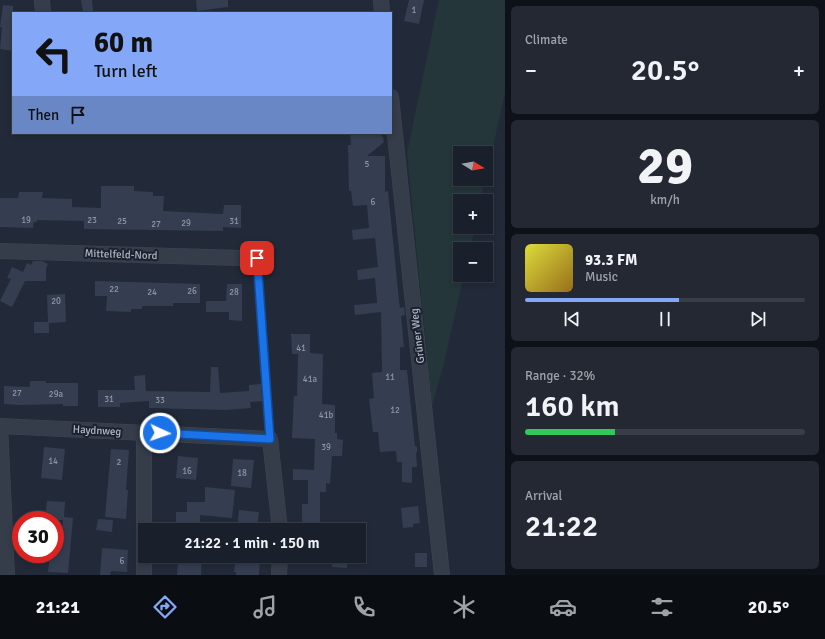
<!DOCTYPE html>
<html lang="en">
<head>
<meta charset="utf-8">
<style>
  body { margin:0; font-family:Signika,sans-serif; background:#232833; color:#f1f3f6; height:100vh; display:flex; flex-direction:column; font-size:15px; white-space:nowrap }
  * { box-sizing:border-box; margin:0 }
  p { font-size:13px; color:#9fa3a9 }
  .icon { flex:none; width:22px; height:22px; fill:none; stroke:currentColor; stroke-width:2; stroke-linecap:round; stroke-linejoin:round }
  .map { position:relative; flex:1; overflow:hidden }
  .panel { display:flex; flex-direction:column; gap:6px; padding:6px; background:#0e1218; width:320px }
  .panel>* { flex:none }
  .banner { position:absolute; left:12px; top:12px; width:380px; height:122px; border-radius:0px; box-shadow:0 2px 6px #0003,0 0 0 1px #383e47; background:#84a8f7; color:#111; overflow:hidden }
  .needle { width:26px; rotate:101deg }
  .controls { position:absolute; left:453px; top:146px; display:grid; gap:8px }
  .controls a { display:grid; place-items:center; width:40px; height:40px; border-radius:0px; background:#1a202b; box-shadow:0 2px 6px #0003,0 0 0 1px #383e47; font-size:20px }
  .speed { position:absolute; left:12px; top:511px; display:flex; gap:8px; font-size:20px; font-weight:700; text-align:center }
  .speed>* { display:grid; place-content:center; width:52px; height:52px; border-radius:50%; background:#1a202b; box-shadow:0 2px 6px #0003,0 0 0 1px #383e47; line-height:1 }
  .speed .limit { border:6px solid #d22; background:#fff; color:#111 }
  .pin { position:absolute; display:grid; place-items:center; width:34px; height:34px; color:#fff; margin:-17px; border-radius:8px; box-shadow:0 2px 6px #0006 }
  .me { position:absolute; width:44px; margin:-22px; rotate:93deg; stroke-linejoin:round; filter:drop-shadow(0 0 3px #0008) }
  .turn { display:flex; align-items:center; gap:14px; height:84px; padding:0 16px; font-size:18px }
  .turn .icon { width:52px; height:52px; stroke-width:2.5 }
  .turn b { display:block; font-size:28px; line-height:34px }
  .then { display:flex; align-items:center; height:38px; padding:0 16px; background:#0003; gap:8px; font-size:15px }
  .big { font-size:30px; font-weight:600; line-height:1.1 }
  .panel .widget { flex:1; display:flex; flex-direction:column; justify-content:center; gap:6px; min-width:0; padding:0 14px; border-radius:6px; background:#232833 }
  .panel .dial { align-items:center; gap:0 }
  .dial b { font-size:52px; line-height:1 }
  .song { display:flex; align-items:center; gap:12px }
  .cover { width:48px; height:48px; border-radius:6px; background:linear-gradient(135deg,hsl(60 70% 55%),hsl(40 70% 35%)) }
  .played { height:4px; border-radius:2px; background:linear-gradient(90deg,#84a8f7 55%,#383e47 55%) }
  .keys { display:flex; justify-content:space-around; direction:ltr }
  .heat { display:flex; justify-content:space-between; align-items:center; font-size:22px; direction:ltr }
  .charge { height:6px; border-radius:3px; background:linear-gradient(90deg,#34c759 32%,#383e47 0) }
  .trip { position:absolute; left:138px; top:523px; width:228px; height:40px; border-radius:0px; background:#1a202b; box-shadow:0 2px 6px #0003,0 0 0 1px #383e47; font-weight:600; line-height:40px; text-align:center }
  .tab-bar { display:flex; height:64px; justify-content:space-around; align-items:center; background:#0a0d11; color:#9fa3a9 }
  .tab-bar .icon { width:28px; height:28px }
  .tab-bar .on { color:#84a8f7 }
  .tab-bar b { font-size:18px; color:#f1f3f6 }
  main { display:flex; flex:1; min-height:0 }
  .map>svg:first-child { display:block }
  .green { fill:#24363a }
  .building { fill:#343e50 }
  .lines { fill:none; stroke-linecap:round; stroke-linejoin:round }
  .lane-casing { stroke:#3f4553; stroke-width:9 }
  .street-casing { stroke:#3f4553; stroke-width:16 }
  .lane { stroke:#353c4a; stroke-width:8 }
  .street { stroke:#353c4a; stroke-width:15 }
  .route-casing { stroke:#114b97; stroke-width:10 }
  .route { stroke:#1a73e8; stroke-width:7 }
  .labels { text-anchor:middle; stroke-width:4; stroke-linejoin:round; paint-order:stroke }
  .number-label { font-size:9px; fill:#8f97a6 }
  .street-label { font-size:11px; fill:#b0b7c6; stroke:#1b212e }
</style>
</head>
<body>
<main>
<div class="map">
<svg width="505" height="575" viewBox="0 0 505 575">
  <rect width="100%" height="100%" fill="#222a39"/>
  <polygon class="green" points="439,0 505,0 505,93 486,177 486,153 460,153 460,179 485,179 480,201 460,201 460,227 475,227 470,249 460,249 460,275 464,275 444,363 432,406 407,153"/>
  <g class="building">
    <polygon points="81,0 92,0 93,11 83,12"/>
    <polygon points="196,0 228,0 228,7 197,11"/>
    <polygon points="409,0 424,0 419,24 404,21"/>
    <polygon points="3,5 13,6 13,51 0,49 2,27 0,27"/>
    <polygon points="350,133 378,133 383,137 384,142 367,156 385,156 385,192 388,191 399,301 400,308 404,307 405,315 401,316 404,347 400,347 400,370 407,370 415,446 417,447 417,452 416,453 417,467 412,467 412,483 402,482 402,462 397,462 396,451 380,452 378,432 373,432 369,399 374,398 372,373 382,372 381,312 355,315 354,305 377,303 375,278 358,280 357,270 378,267 375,238 353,240 352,230 369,228 367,205 353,206 351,191 349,191 348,145 351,145"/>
    <polygon points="101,186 134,186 134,191 153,192 153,196 164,196 163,211 223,214 224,205 241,205 241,228 223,227 223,231 84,229 84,221 37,220 37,222 34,222 33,228 0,227 0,198 18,198 19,192 43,192 42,198 72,199 72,207 101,208"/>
    <polygon points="33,261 42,261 48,264 46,268 46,281 25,281 12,307 0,301 11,279 7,278 12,267 23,272 27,263 31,265"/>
    <polygon points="95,281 200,284 200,303 173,303 173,306 142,306 142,309 131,309 131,312 106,311 107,296 95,296"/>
    <polygon points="227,284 242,284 242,321 229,320 229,312 206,312 206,301 226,301"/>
    <polygon points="65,294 66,322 49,323 49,333 34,333 34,322 48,322 47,295"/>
    <polygon points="291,334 310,334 310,353 323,354 322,404 335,405 335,433 337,433 337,439 343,440 342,456 332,456 330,484 326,483 326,492 320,492 320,525 302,524 302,504 308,504 308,480 293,480 293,469 314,470 315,439 292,438 294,396 297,396 298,354 292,354"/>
    <polygon points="211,367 218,367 220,393 249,391 249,385 261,384 262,401 250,402 251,408 226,410 149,408 149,401 120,403 120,407 98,407 98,390 135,390 134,376 145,375 146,391 210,392"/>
    <polygon points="30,381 46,381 46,383 78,383 78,406 63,406 63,404 19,405 4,404 4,386 30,387"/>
    <polygon points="44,447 65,449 62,480 41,478"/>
    <polygon points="111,449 129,450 126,490 128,490 126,519 105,517"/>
    <polygon points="178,456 198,458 196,480 176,478"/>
    <polygon points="233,459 254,460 251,488 231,486"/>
    <polygon points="205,487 235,490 232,518 200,515 200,528 176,528 176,512 187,512 187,502 205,502"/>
    <polygon points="47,501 65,502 64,517 73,518 68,573 48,572 50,554 55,554 55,545 61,546 63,520 45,520"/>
    <polygon points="418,506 420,523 413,524 413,527 403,528 401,508"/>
    <polygon points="239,510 259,512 257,530 237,530"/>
    <polygon points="98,519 113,520 112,532 96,530"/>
    <polygon points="102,548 128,550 127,572 111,571 110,575 100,575"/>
    <rect x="415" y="553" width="12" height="14"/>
    <polygon points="189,556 202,556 201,575 177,575 178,560 189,561"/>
    <polygon points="236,556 251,556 251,559 260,559 259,575 236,575 236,572 234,572"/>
    <polygon points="333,556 348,556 347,568 332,567"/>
  </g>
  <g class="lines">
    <defs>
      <polyline id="lane" points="257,258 270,439"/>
      <g id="street">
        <polyline points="42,0 43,13"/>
        <polyline points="381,0 382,13"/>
        <polyline points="391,97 442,575"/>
        <polyline points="0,251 242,258"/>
        <polyline points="0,426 270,439 280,530"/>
        <polyline points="0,426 7,575"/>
        <polyline points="144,575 144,432"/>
        <polyline points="279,575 280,556"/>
      </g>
    </defs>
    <use href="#lane" class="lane-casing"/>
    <use href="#street" class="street-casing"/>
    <use href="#lane" class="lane"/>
    <use href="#street" class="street"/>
  </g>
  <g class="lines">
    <defs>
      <polyline id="route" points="160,433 270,439 257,258"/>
    </defs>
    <use href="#route" class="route-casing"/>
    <use href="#route" class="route"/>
  </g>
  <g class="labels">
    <g class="number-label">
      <text x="414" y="13">1</text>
      <text x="367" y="167">5</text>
      <text x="373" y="205">6</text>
      <text x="26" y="223">19</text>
      <text x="92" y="223">23</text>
      <text x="122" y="224">25</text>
      <text x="234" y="224">31</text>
      <text x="186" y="226">29</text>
      <text x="156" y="227">27</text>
      <text x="114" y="292">22</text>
      <text x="192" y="294">26</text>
      <text x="152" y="295">24</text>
      <text x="234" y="295">28</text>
      <text x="56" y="304">20</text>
      <text x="301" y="351">41</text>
      <text x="390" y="380">11</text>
      <text x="310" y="382">41a</text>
      <text x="17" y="396">27</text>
      <text x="56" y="397">29a</text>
      <text x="109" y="402">31</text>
      <text x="160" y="403">33</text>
      <text x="395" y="413">12</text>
      <text x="326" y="418">41b</text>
      <text x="326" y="450">39</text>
      <text x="53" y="464">14</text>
      <text x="119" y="465">2</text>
      <text x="187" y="474">16</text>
      <text x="242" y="476">18</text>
      <text x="122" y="564">6</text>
    </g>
    <g class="street-label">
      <text transform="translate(121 254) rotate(2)" y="4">Mittelfeld-Nord</text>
      <text transform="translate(417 336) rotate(-97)" y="4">Grüner Weg</text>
      <text transform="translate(97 430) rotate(3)" y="4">Haydnweg</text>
    </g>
  </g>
</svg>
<div class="controls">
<a><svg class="needle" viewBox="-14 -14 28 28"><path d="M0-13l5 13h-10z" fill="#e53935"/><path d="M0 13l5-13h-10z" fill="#9fa3a9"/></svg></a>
<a>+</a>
<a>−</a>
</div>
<div class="speed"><div class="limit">30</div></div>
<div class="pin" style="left:257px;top:258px;background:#d93025"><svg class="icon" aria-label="arrive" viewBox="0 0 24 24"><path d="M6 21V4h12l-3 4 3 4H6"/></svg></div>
<svg class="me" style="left:160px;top:433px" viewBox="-20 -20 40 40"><circle r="17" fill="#1a73e8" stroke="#fff" stroke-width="3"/><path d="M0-11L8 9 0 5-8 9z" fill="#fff"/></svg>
<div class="trip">21:22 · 1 min · 150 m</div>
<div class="banner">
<div class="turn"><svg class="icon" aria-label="left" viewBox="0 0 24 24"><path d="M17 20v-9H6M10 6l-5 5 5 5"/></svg><div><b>60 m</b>Turn left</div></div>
<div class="then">Then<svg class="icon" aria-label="arrive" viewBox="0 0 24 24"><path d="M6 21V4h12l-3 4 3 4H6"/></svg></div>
</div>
</div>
<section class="panel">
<div class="widget"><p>Climate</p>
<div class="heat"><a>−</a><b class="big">20.5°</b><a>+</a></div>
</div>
<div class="widget dial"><b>29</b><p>km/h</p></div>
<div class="widget">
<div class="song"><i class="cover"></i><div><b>93.3 FM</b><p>Music</p></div></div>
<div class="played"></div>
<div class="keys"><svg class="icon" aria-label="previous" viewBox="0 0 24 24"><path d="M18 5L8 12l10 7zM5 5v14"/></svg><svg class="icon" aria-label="pause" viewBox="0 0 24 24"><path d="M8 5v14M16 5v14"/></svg><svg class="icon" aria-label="next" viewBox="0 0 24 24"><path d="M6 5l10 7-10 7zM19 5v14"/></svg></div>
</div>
<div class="widget"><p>Range · 32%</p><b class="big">160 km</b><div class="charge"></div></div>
<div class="widget"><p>Arrival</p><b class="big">21:22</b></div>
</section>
</main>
<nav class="tab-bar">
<b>21:21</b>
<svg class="icon on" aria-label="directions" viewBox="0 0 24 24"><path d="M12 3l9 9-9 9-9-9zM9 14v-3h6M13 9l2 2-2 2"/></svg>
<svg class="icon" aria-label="music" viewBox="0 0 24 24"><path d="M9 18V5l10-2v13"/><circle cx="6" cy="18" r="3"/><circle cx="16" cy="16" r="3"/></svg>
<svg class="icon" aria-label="phone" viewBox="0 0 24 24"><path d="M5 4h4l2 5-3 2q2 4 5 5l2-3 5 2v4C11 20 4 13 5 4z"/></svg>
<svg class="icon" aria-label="climate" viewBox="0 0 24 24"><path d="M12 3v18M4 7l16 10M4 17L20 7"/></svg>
<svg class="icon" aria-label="car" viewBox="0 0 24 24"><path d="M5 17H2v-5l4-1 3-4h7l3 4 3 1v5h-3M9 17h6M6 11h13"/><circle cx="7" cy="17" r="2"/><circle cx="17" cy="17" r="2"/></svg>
<svg class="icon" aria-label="filters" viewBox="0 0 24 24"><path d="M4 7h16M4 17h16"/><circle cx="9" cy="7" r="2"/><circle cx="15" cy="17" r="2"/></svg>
<b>20.5°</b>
</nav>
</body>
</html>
